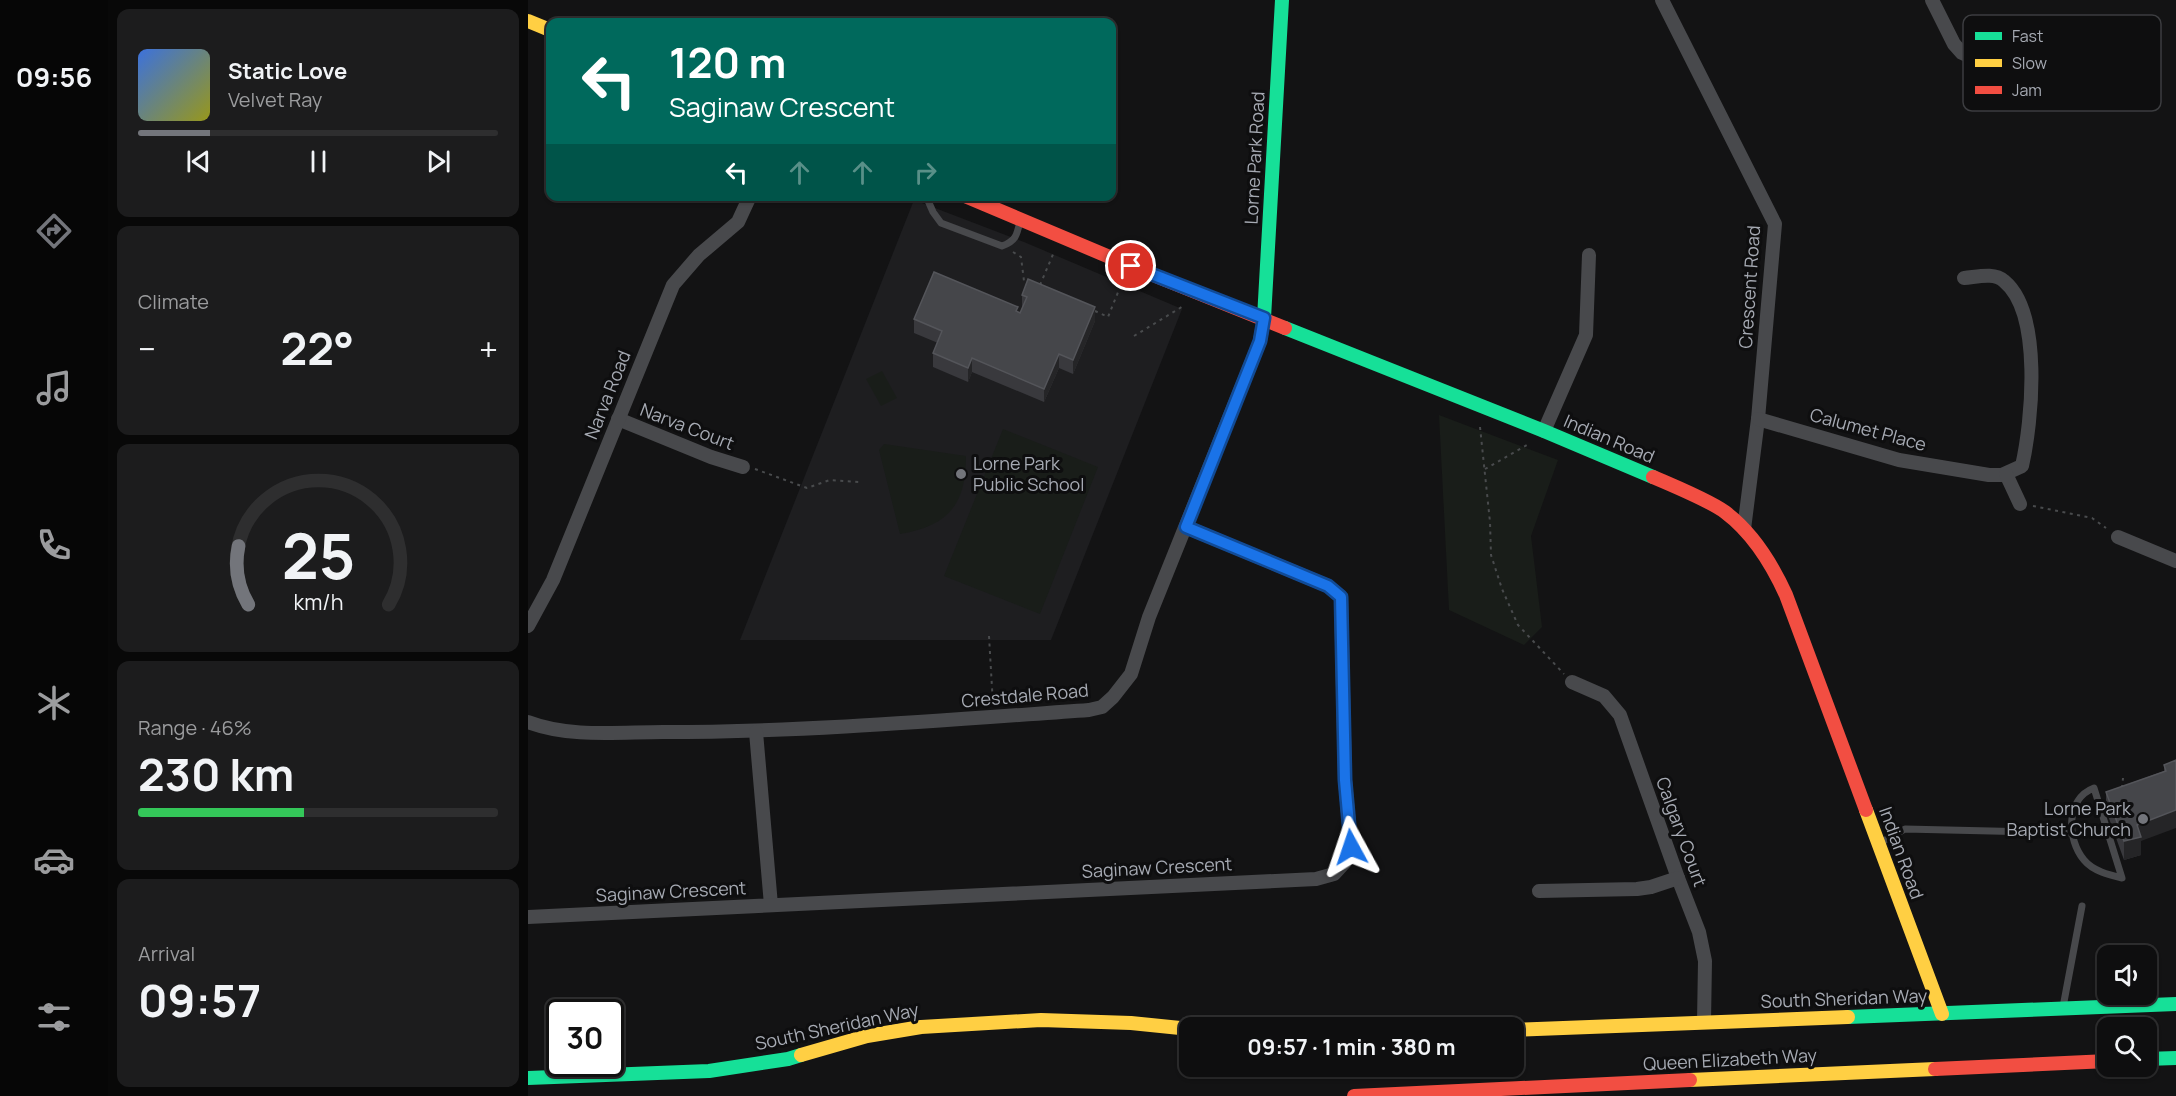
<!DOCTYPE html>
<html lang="en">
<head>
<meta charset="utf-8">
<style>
  body { margin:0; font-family:Manrope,sans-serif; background:#1c1c1d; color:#f1f3f6; height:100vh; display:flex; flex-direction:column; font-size:22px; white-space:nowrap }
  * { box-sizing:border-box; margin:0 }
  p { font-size:20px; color:#9b9c9e }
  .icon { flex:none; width:33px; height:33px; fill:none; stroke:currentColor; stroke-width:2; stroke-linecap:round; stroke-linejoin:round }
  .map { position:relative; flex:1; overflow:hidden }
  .panel { display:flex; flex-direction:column; gap:9px; padding:9px; background:#080808; width:420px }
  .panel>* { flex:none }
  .banner { position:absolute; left:18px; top:18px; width:570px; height:183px; border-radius:12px; box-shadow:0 2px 4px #0004,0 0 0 2px #2e2e2f; background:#00695c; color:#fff; overflow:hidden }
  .tools { position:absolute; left:1569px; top:945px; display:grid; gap:12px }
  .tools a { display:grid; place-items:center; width:60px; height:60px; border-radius:12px; background:#0e0e0f; box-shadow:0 2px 4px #0004,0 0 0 2px #2e2e2f; font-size:30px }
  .speed { position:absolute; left:18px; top:999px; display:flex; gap:12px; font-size:30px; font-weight:700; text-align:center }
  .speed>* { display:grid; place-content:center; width:78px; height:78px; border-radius:50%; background:#0e0e0f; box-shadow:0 2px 4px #0004,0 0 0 2px #2e2e2f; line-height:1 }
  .speed .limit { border:3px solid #111; border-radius:9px; background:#fff; color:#111 }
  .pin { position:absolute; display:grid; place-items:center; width:51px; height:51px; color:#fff; margin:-26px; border:3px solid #fff; border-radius:50%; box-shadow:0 2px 6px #0007 }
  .me { position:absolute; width:66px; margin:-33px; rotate:355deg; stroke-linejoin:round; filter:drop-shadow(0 0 4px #0008) }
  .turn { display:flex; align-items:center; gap:21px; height:126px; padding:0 24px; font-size:27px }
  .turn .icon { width:78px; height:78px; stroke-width:2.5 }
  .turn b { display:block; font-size:42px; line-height:51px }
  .lanes { display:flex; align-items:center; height:57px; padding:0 24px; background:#0003; justify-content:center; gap:30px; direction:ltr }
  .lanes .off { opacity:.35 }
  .big { font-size:45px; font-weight:700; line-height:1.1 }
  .panel .card { flex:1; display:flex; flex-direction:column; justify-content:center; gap:9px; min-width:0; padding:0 21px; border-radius:12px; background:#1c1c1d }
  .panel .dial { align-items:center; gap:0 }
  .dial svg { height:156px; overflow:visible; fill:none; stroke:#2e2e2f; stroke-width:7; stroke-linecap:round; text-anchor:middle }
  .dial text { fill:#f1f3f6; stroke:none }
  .song { display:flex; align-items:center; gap:18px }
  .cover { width:72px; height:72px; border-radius:9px; background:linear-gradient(135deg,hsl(220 70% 55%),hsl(60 70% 35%)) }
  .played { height:6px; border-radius:3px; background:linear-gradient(90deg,#73757b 20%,#2e2e2f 20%) }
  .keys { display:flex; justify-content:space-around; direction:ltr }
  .heat { display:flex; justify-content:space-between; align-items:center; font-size:33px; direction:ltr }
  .charge { height:9px; border-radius:4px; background:linear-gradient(90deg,#34c759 46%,#2e2e2f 0) }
  .trip { position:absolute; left:651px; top:1017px; width:345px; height:60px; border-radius:12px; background:#0e0e0f; box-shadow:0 2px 4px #0004,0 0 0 2px #2e2e2f; font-weight:700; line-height:60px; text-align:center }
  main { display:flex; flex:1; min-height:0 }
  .dock { display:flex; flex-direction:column; width:108px; justify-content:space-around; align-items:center; background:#060606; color:#9b9c9e }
  .dock .icon { width:42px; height:42px }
  .dock .active { color:#73757b }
  .dock b { font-size:27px; color:#f1f3f6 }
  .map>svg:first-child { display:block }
  .built { fill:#1e1e20 }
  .green { fill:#191d19 }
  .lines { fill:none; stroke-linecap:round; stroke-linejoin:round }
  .path { stroke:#494b4d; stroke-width:2; stroke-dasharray:3 4.5; stroke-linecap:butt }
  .lane { stroke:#48494c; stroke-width:7 }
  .street { stroke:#48494c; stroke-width:14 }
  .fast { stroke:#16e098; stroke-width:14 }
  .slow { stroke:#ffcf43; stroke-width:14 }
  .jam { stroke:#f24e42; stroke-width:14 }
  .wall { fill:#39393d }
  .shaded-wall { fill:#252527 }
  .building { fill:#45464a; stroke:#54555a; stroke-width:1.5 }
  .route-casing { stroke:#114b97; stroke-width:15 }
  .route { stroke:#1a73e8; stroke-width:10 }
  .poi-dot { fill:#73757b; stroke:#0e0e0f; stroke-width:2 }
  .labels { text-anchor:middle; stroke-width:6; stroke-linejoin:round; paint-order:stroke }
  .street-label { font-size:18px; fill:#a6aab3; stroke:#0e0e0f }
  .poi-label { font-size:18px; fill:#a6aab3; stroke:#0e0e0f; text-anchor:start }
  .key { fill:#0e0e0f; stroke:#3c3d40; stroke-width:1.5 }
  .key-label { font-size:16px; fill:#a6aab3 }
</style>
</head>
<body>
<main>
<nav class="dock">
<b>09:56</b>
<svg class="icon active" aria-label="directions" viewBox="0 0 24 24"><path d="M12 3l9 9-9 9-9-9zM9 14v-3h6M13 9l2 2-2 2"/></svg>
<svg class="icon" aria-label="music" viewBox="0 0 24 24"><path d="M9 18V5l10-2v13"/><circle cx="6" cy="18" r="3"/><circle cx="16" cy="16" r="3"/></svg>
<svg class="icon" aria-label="phone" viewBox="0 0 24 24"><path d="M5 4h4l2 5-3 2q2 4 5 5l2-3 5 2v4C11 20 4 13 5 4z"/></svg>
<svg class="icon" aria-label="climate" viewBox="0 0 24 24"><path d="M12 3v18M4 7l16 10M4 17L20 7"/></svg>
<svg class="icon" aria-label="car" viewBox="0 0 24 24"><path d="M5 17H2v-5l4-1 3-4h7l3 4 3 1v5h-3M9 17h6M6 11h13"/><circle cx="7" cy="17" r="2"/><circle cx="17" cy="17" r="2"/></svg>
<svg class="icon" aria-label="filters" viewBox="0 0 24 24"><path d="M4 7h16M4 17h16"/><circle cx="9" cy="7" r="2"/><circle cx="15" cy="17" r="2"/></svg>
</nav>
<section class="panel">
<div class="card">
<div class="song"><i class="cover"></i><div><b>Static Love</b><p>Velvet Ray</p></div></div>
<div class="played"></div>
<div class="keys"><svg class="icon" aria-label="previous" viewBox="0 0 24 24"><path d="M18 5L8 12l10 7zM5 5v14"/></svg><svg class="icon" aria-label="pause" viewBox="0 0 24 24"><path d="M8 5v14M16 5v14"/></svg><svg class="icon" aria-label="next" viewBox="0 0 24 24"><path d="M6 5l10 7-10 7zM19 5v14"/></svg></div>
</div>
<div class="card"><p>Climate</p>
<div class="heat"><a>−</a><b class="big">22°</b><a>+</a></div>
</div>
<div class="card dial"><svg viewBox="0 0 100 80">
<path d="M14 69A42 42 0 1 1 86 69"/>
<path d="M14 69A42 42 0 0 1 9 39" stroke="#73757b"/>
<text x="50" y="56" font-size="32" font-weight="700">25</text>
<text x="50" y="72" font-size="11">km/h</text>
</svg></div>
<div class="card"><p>Range · 46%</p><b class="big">230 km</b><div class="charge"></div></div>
<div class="card"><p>Arrival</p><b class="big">09:57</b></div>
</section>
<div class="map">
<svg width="1648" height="1096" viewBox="0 0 1648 1096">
  <rect width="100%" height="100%" fill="#131314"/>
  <polygon class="built" points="386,200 496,242 654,309 523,640 212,640"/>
  <g class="green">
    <polygon points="354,371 369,398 353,406 338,379"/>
    <polygon points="911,415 1030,460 1003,536 1014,627 996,645 921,610"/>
    <polygon points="475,429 570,467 512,614 416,576"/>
    <path d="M356,444l82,12c0,49 -18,70 -66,78l-21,-84z"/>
  </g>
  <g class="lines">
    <g class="path">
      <polyline points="485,252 493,257 496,281 501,283"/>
      <polyline points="512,285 526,252"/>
      <polyline points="567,311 580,317 595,280"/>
      <polyline points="606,336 657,305"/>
      <polyline points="952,427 962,522 963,555 974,589 990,625 1036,674"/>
      <polyline points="227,469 279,488 302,480 332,482"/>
      <polyline points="957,469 999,445"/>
      <polyline points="1505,506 1564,518 1578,528"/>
      <polyline points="461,636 465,705"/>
      <polyline points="1594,788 1595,778"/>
    </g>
    <g class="lane">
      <path d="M398,196l7,16 8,11 61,23c14,-5 15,-11 18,-25"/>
      <path d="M1566,788l28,90c-13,-3 -29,-7 -38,-18 -17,-20 -19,-61 10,-72z"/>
      <polyline points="1352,843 1377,829 1544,833"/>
      <polyline points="1535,1007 1554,906"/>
    </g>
    <g class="street">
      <polyline points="1134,0 1247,224 1230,419 1216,529"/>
      <polyline points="1404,0 1426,44 1434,53 1447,59 1517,44"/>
      <polyline points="90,419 183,457 215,467"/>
      <path d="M1230,419l141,41 90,15h13l20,-9c10,-44 21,-153 -18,-185 -10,-9 -27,-4 -40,-3"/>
      <polyline points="1016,431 1058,335 1061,255"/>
      <polyline points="1478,474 1492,504"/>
      <polyline points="1590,537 1648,561"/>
      <polyline points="0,626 25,580 145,285 171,255 210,222 222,196"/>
      <polyline points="1044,682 1076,696 1092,715 1150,878 1171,932 1177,961 1176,1022"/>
      <path d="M0,722c42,16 91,10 135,10 142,0 284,-12 426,-22l13,-3 11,-10 18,-23 18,-57 111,-276 4,-23"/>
      <polyline points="228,732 243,905"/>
      <polyline points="1011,891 1109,889 1123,887 1150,878"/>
      <polyline points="0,917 788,879 806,874 817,862 823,847 817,780 813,597 800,586 658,527"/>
    </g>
    <g class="fast">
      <polyline points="736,318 754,0"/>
      <polyline points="757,328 1016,431 1125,477"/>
      <polyline points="1320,1017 1648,1004"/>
      <polyline points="1618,1059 1648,1058"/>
      <polyline points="0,1078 181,1071 260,1059 273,1055"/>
    </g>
    <g class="slow">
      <polyline points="0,21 22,30"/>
      <polyline points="1338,810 1414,1014"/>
      <polyline points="986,1030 1320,1017"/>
      <polyline points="273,1055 339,1036 393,1027 513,1020 603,1023 662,1029"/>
      <polyline points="1162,1080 1407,1069"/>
    </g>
    <g class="jam">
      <polyline points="437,196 603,266 757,328"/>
      <path d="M1125,477c19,8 57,24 72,35 28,21 47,52 61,83l80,215"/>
      <polyline points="1407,1069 1580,1061"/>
      <polyline points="826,1096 1162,1080"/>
    </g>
  </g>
  <g class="wall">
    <polygon points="494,295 567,321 545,374 531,368 516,402 444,372 440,382 405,367 405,353 410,343 386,333 386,319 490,312 492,313 494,308"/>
    <polygon points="1648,760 1613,841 1613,855 1596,860 1578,810 1578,792 1636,771 1636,765"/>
  </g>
  <g class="shaded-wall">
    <polygon points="567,307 567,321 545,374 545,360"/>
    <polygon points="531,354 531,368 516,402 516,389"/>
    <polygon points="444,358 444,372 440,382 440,368"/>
    <polygon points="1648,810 1648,828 1613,841 1613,855 1596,860 1596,841 1609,825"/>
  </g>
  <g class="building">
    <polygon points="406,272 490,307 488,311 492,313 499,297 494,295 500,279 567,307 545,360 531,354 516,389 444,358 440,368 405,353 414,331 386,319"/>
    <polygon points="1648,760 1648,810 1609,825 1613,837 1596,841 1578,792 1638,771 1636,765"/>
  </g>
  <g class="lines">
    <defs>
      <polyline id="route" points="603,266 736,318 732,341 658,527 800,586 813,597 817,780 823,847"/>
    </defs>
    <use href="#route" class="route-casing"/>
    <use href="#route" class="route"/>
  </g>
  <g class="poi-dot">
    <circle cx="433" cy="474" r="6"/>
    <circle cx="1615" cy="819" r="6"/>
  </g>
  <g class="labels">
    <g class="street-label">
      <text transform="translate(727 158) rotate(-87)" y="6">Lorne Park Road</text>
      <text transform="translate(1222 287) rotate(-86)" y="6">Crescent Road</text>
      <text transform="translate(80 395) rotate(-68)" y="6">Narva Road</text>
      <text transform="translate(159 427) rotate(21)" y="6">Narva Court</text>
      <text transform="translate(1340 430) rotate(15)" y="6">Calumet Place</text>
      <text transform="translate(1081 439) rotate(23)" y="6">Indian Road</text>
      <text transform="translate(497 696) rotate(-5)" y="6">Crestdale Road</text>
      <text transform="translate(1153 832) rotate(70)" y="6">Calgary Court</text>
      <text transform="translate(1373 853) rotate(70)" y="6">Indian Road</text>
      <text transform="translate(629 868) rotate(-3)" y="6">Saginaw Crescent</text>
      <text transform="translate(143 892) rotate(-3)" y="6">Saginaw Crescent</text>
      <text transform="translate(1316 999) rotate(-2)" y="6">South Sheridan Way</text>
      <text transform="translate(309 1027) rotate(-12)" y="6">South Sheridan Way</text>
      <text transform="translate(1202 1060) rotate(-3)" y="6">Queen Elizabeth Way</text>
    </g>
    <g class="poi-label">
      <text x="445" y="470">Lorne Park<tspan x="445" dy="21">Public School</tspan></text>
      <text x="1603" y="815" text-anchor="end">Lorne Park<tspan x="1603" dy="21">Baptist Church</tspan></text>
    </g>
  </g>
  <rect x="1435" y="15" width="198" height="96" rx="9" class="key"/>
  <rect x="1447" y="32" width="27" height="8" fill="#16e098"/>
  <rect x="1447" y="59" width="27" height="8" fill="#ffcf43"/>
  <rect x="1447" y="86" width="27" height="8" fill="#f24e42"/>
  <g class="key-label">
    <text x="1484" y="42">Fast</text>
    <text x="1484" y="69">Slow</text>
    <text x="1484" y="96">Jam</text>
  </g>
</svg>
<div class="tools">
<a><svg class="icon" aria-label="sound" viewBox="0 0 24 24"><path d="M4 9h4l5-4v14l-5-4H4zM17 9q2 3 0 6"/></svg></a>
<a><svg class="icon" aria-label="search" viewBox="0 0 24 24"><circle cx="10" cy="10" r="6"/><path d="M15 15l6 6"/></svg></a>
</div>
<div class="speed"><div class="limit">30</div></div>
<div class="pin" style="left:603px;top:266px;background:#d93025"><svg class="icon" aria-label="arrive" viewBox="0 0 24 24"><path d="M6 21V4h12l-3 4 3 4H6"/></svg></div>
<svg class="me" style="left:823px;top:847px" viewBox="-20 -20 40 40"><path d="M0-17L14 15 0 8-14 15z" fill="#1a73e8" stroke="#fff" stroke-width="4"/></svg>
<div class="trip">09:57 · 1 min · 380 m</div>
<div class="banner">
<div class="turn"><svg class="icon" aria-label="left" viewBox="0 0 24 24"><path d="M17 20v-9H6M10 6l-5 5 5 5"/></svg><div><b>120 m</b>Saginaw Crescent</div></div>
<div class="lanes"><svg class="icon" aria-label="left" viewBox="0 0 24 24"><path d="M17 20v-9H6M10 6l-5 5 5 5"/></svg><svg class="icon off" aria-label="ahead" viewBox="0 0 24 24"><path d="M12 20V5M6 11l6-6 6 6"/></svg><svg class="icon off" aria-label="ahead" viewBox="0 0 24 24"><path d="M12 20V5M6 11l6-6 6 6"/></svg><svg class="icon off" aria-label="right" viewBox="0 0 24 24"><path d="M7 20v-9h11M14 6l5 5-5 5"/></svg></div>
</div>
</div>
</main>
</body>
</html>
